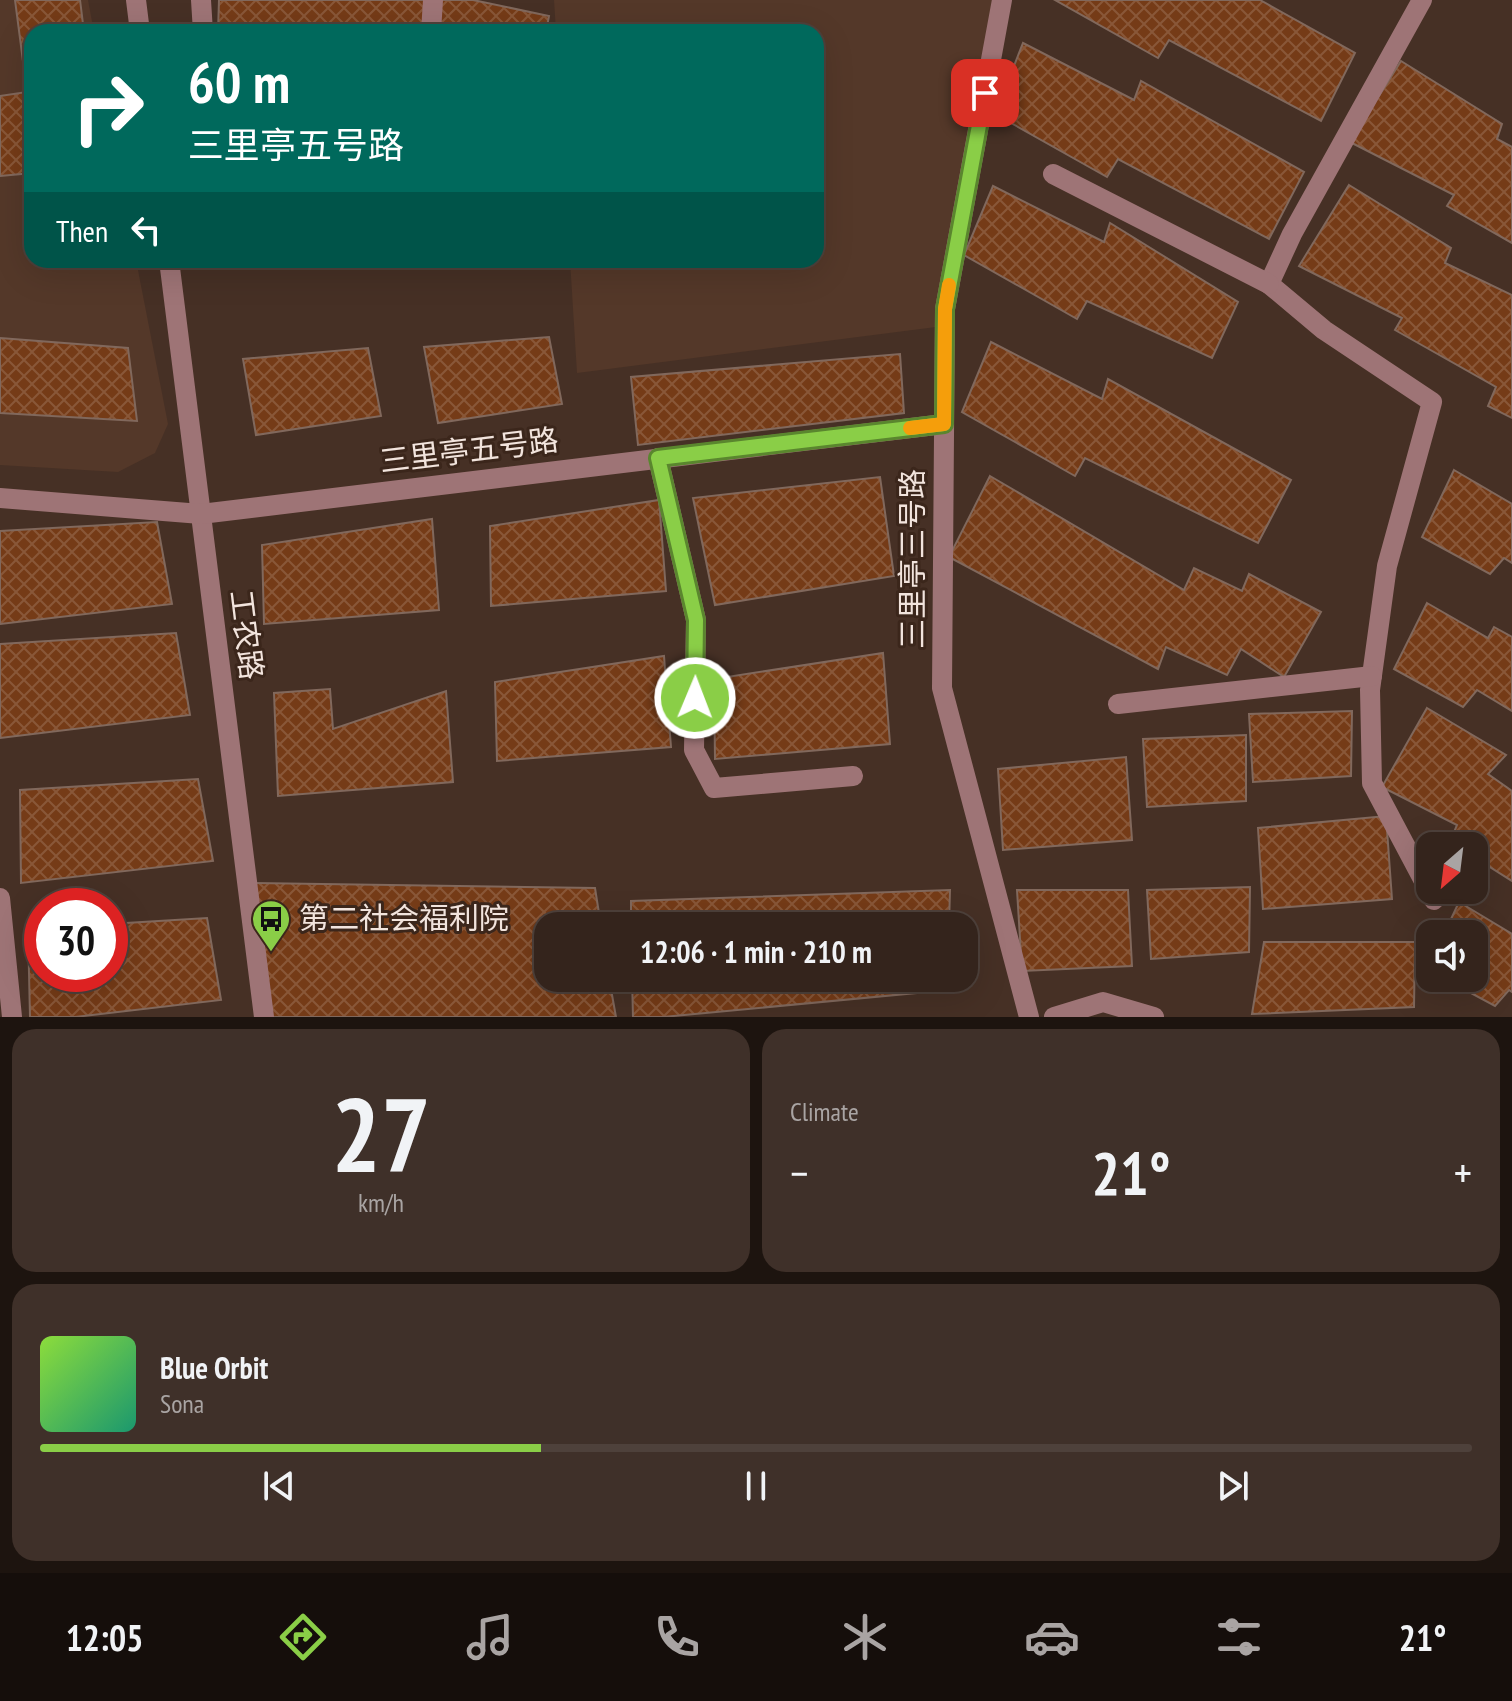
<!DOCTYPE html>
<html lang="en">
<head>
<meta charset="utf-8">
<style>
  body { margin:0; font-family:"PT Sans Narrow","Noto Sans SC",sans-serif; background:#3f3029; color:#f1f3f6; height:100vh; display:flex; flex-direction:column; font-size:30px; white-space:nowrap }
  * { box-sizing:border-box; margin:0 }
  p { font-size:26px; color:#a9a4a3 }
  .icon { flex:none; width:44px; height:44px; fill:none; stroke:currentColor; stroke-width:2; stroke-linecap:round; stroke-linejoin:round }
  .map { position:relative; height:1017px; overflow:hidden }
  .details { display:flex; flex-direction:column; gap:12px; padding:12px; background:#1d140f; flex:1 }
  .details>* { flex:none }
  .top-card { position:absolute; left:24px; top:24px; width:800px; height:244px; border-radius:24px; box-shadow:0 8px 32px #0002,0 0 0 2px #4e413b; background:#00695c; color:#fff; overflow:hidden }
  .needle { width:52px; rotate:208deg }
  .tools { position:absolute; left:1416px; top:832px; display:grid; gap:16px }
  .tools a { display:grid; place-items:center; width:72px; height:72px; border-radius:16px; background:#34241c; box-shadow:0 8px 32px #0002,0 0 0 2px #4e413b; font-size:40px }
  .speed { position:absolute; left:24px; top:888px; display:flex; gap:16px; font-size:40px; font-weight:700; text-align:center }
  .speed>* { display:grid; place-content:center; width:104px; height:104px; border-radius:50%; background:#34241c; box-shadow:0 8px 32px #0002,0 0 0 2px #4e413b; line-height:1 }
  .speed .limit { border:12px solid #d22; background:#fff; color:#111 }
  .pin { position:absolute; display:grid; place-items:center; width:68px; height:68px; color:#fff; margin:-34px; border-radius:16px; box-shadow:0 4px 12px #0006 }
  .me { position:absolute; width:88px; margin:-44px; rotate:1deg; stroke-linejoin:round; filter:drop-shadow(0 0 6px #0008) }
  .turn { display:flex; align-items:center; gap:28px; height:168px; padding:0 32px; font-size:36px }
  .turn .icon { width:104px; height:104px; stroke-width:2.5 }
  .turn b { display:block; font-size:56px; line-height:68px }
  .then { display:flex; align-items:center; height:76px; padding:0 32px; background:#0003; gap:16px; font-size:30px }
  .big { font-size:60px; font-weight:800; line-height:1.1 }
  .details .card { flex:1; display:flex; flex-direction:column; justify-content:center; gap:12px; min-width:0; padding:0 28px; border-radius:24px; background:#3f3029 }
  .details .dial { align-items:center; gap:0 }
  .dial b { font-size:104px; line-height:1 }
  .song { display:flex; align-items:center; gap:24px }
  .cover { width:96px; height:96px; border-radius:12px; background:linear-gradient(135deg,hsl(90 70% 55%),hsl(160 70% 35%)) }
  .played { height:8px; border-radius:4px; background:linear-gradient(90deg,#8ace47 35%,#4e413b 35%) }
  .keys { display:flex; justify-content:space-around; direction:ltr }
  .heat { display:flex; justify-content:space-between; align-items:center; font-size:44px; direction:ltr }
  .details .tiles { flex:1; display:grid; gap:12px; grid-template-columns:1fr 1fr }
  .card:last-child { grid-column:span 2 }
  .trip { position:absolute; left:534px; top:912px; width:444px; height:80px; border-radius:24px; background:#34241c; box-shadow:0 8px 32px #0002,0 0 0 2px #4e413b; font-weight:800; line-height:80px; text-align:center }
  .menu { display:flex; height:128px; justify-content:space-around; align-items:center; background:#150e0b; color:#a9a4a3 }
  .menu .icon { width:56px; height:56px }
  .menu .selected { color:#8ace47 }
  .menu b { font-size:36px; color:#f1f3f6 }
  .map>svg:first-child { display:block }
  .built { fill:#543829 }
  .building { fill:url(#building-cross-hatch); stroke:#81685c; stroke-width:2 }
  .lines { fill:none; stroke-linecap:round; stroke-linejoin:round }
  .minor { stroke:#9e7476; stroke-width:20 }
  .route-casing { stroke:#5a862e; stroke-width:20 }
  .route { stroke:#8ace47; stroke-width:14 }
  .slow { stroke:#f59e0b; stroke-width:14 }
  .labels { text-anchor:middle; stroke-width:6; stroke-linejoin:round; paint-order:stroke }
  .street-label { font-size:30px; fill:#f2e4dd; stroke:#3b261b }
  .poi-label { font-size:30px; fill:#f2e4dd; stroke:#3b261b; text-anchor:start }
</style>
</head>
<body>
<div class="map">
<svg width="1512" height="1017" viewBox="0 0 1512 1017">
  <defs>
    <pattern id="building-cross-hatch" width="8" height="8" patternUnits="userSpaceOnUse" patternTransform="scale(2)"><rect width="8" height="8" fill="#753b17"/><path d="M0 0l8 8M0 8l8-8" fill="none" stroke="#895738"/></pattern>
  </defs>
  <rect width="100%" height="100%" fill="#463025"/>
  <g class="built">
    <polygon points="0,0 88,0 94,32 32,32 32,260 136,260 168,424 155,453 118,472 0,465"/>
    <polygon points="554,0 996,0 936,327 577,373 570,260 816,260 816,32 556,32"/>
  </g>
  <g class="building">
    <polygon points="15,0 80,0 84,32 32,32 32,173 0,176 0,96 27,92"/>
    <polygon points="219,0 428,0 426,32 218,32"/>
    <polygon points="438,0 473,0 549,16 546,32 436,32"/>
    <polygon points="1055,0 1260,0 1355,53 1321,121 1169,40 1158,58"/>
    <polygon points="1023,43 1134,100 1141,81 1304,172 1269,239 1118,159 1107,177 995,114"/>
    <polygon points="1401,61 1502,124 1497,139 1512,147 1512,243 1447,206 1454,195 1350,142"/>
    <polygon points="1349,185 1451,248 1445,263 1512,295 1512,418 1488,406 1496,387 1395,330 1402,318 1299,266"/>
    <polygon points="993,186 1104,242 1110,223 1238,302 1212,358 1087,301 1077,319 964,255"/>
    <polygon points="549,337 562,404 438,423 424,347"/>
    <polygon points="0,338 128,348 137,421 0,413"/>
    <polygon points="991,342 1102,399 1108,379 1291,480 1258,543 1085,458 1075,476 962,412"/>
    <polygon points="368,348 381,416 256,435 243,359"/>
    <polygon points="900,354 904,413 638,445 631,377"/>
    <polygon points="1454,470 1512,504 1512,563 1504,558 1490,574 1422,537"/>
    <polygon points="990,476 1184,590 1194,568 1242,591 1249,574 1321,612 1284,677 1241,649 1227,675 1166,647 1158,669 949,557"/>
    <polygon points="880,477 894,576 715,605 693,498"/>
    <polygon points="659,500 666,591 491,606 490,526"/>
    <polygon points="432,519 439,610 264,624 262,545"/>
    <polygon points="157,522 172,604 0,624 0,531"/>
    <polygon points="1427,603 1488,638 1494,627 1512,637 1512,711 1477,690 1463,707 1394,669"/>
    <polygon points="176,633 190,715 0,738 0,644"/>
    <polygon points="883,653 890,744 715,759 714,679"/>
    <polygon points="664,656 671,747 497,761 495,682"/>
    <polygon points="330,689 333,729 446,691 453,782 278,796 274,693"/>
    <polygon points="1427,708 1506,755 1488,774 1512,791 1512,881 1474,857 1474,846 1456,846 1450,842 1457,825 1382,787"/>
    <polygon points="1352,711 1351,776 1253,782 1249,714"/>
    <polygon points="1246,735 1246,801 1147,807 1143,739"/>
    <polygon points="1126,757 1132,840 1003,850 998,769"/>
    <polygon points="198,779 213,861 21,883 20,790"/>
    <polygon points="1386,816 1392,899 1263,909 1258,828"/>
    <polygon points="247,883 595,888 601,926 548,926 548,978 609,978 616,1017 264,1017"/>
    <polygon points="1250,887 1249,952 1151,959 1147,890"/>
    <polygon points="950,890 949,926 631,926 631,901"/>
    <polygon points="1017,890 1128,890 1132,966 1022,971"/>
    <polygon points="1459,902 1512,934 1512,992 1509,990 1495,1006 1443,978 1474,978 1474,934 1444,934"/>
    <polygon points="207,918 221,1000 75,1017 30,1017 28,929 42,928 42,974 110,974 110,924"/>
    <polygon points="1264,942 1415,942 1414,1007 1252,1014"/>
    <polygon points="632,978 949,978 948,990 663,1017 633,1017"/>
  </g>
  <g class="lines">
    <g class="minor">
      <polyline points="136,0 140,32"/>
      <polyline points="201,0 203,32"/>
      <polyline points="1002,0 945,309 942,688 1029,1017"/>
      <polyline points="1422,0 1292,234 1269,284 1324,330 1432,402 1387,566 1370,690 1372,783 1434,900"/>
      <polyline points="431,32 433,0"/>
      <polyline points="1053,174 1269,284"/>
      <polyline points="169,260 264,1017"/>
      <polyline points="658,458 696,620 694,750 714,788 853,776"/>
      <polyline points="0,498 201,514 944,424"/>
      <polyline points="1118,704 1372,676"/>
      <polyline points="0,898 12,1017"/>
      <polyline points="1054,1017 1103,1002 1154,1017"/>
    </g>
  </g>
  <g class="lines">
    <defs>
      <polyline id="route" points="695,698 696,620 658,458 944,424 945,309 985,93"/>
    </defs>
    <use href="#route" class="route-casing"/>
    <use href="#route" class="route"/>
    <polyline class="slow" points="910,428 944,424 945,309 949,285"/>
  </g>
  <defs>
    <symbol id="bus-pin" viewBox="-11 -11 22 30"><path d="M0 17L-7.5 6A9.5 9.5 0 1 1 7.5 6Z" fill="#8ace47" stroke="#3b261b"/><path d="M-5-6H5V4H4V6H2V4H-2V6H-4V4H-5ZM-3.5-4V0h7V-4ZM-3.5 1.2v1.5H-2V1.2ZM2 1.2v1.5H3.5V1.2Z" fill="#111"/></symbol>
  </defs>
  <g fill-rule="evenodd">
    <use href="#bus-pin" x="249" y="897" width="44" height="60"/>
  </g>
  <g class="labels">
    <g class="street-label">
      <text transform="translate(469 451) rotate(-7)" y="10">三里亭五号路</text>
      <text transform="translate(913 559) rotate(-90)" y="10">三里亭三号路</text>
      <text transform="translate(246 635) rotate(83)" y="10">工农路</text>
    </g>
    <g class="poi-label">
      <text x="299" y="929">第二社会福利院</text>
    </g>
  </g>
</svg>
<div class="tools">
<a><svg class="needle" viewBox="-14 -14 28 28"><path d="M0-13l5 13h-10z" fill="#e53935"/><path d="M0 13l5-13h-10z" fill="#a9a4a3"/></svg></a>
<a><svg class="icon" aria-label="sound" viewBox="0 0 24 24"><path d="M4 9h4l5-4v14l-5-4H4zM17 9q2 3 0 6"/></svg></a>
</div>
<div class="speed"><div class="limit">30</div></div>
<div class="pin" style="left:985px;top:93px;background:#d93025"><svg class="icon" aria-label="arrive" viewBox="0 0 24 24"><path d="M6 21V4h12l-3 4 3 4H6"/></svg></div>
<svg class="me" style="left:695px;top:698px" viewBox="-20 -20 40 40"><circle r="17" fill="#8ace47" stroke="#fff" stroke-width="3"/><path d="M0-11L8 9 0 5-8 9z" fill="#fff"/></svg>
<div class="trip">12:06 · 1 min · 210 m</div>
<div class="top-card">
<div class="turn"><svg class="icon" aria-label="right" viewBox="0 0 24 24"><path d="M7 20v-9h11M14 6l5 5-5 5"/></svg><div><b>60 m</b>三里亭五号路</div></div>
<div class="then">Then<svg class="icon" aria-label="left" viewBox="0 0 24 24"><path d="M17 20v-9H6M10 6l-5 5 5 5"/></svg></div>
</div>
</div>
<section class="details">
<div class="tiles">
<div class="card dial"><b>27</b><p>km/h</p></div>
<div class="card"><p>Climate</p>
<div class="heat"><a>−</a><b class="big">21°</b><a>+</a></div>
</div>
<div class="card">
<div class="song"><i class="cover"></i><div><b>Blue Orbit</b><p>Sona</p></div></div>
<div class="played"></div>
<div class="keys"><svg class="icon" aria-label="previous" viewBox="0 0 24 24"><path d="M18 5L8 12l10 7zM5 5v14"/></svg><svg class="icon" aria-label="pause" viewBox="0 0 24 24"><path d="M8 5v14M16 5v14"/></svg><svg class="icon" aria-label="next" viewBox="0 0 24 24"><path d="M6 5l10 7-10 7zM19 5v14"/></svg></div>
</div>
</div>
</section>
<nav class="menu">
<b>12:05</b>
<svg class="icon selected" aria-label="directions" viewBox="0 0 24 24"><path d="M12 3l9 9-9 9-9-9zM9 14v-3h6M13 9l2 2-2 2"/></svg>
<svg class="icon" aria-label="music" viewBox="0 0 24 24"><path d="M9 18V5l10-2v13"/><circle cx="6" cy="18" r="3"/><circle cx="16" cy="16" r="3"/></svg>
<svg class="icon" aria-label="phone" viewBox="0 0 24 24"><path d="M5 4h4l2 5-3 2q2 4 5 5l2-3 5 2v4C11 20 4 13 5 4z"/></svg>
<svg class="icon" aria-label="climate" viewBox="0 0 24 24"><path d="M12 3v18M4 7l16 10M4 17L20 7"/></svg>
<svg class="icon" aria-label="car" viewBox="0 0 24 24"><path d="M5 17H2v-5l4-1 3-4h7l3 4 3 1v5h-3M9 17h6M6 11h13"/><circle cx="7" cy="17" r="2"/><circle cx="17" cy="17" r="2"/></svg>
<svg class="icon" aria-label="filters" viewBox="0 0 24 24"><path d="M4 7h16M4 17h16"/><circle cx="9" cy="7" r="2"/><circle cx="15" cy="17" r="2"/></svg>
<b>21°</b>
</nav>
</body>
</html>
